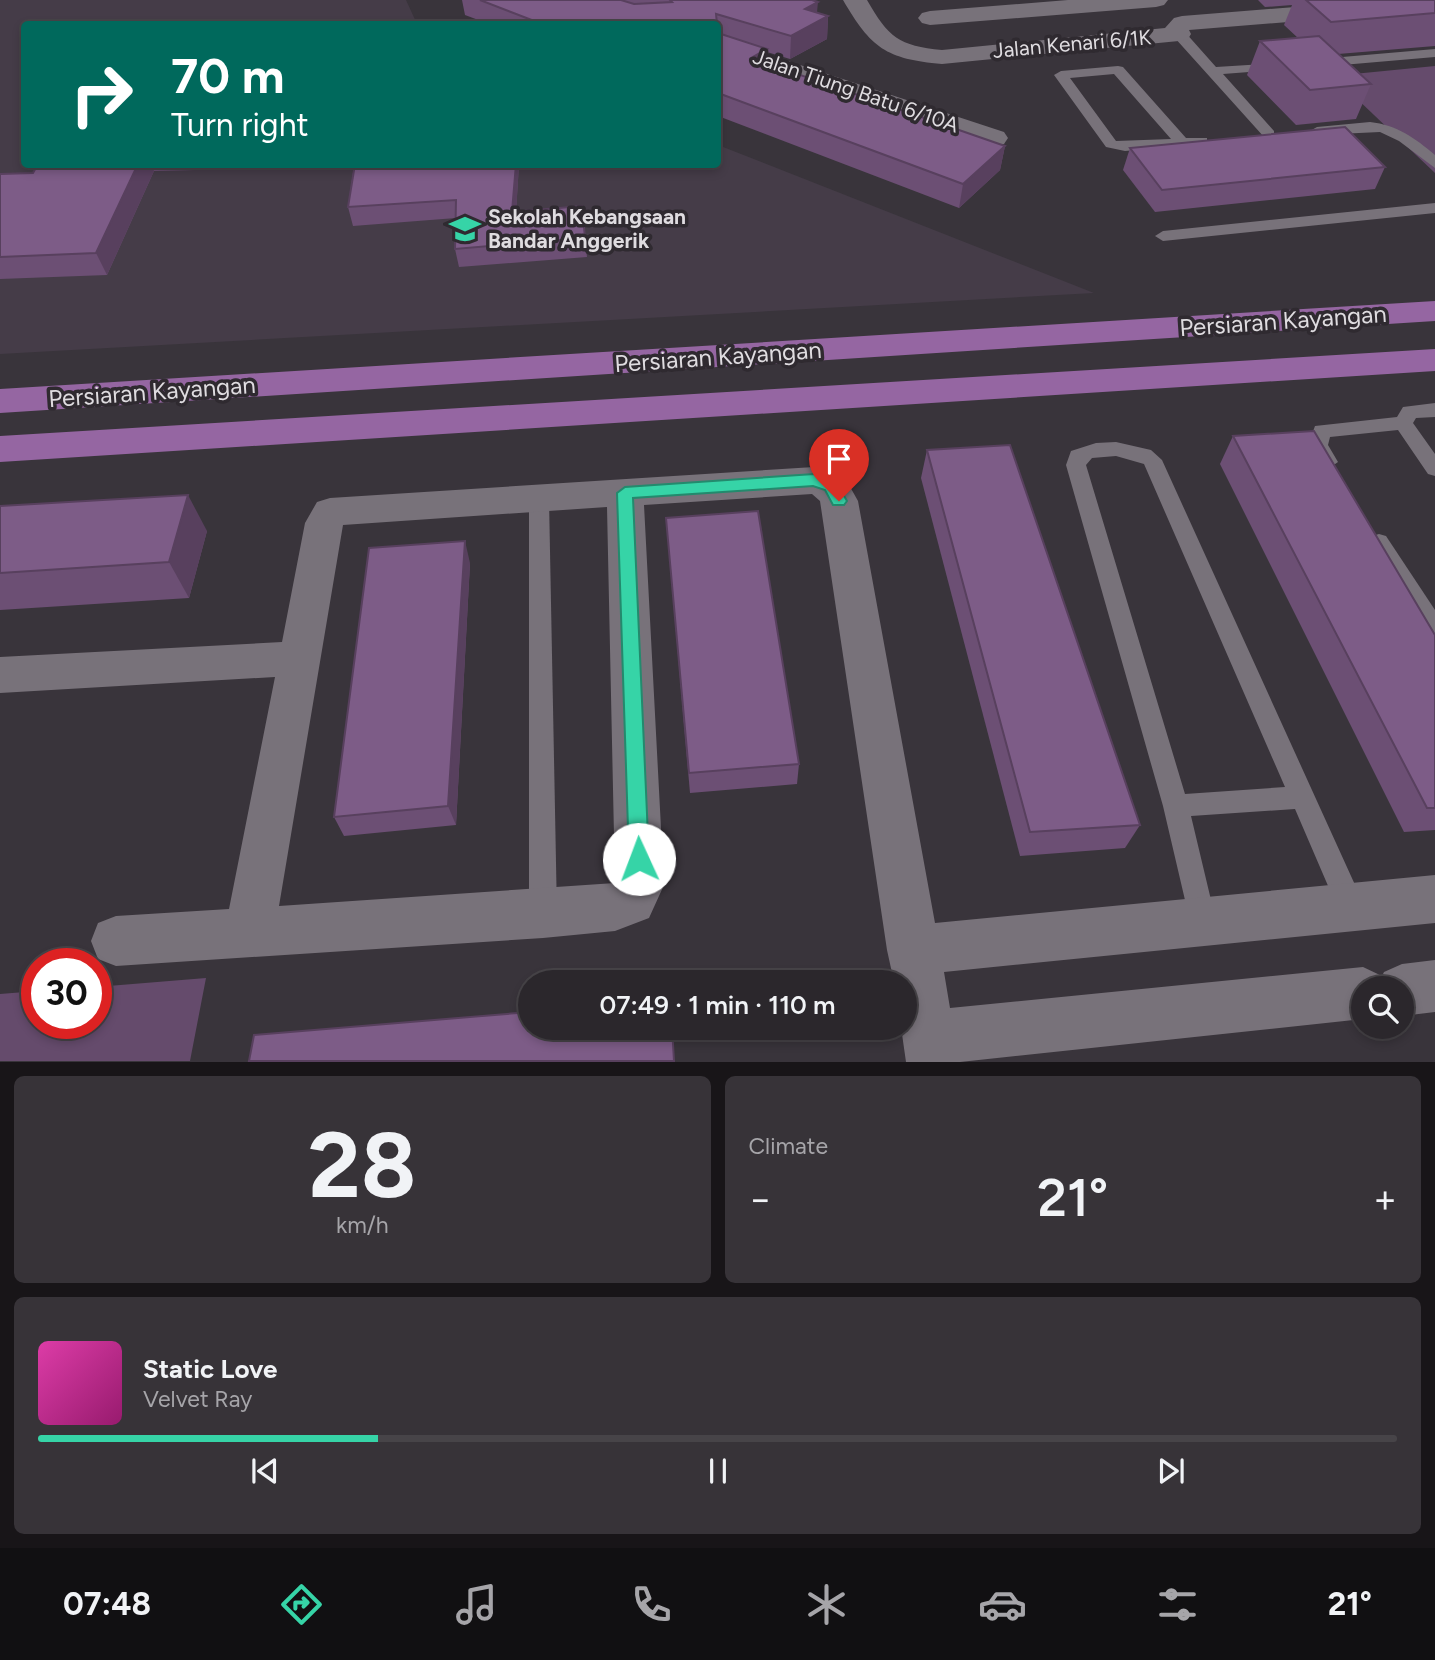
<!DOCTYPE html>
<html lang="en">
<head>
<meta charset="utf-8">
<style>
  body { margin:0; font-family:Figtree,sans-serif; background:#373338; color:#f1f3f6; height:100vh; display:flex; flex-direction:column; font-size:26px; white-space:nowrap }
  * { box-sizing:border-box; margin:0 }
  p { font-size:23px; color:#a6a5a9 }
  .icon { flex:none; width:38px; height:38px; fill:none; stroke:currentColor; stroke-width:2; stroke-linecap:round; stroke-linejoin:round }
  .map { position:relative; height:1062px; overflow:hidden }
  .details { display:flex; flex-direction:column; gap:14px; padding:14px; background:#181518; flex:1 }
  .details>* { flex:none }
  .banner { position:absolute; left:21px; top:21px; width:700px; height:147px; border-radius:7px; box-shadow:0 4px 10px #0003,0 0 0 2px #474448; background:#00695c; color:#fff; overflow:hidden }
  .tools { position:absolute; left:1351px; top:976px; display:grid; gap:14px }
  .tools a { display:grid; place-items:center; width:63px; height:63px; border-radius:50%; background:#2b272c; box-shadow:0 4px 10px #0003,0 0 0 2px #474448; font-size:35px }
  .speed { position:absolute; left:21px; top:948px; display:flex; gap:14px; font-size:35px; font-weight:700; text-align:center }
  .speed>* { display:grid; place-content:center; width:91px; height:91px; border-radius:50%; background:#2b272c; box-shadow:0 4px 10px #0003,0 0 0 2px #474448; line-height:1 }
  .speed .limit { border:10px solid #d22; background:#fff; color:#111 }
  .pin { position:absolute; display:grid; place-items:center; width:60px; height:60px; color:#fff; margin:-72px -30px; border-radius:50% 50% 50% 0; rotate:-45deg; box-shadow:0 0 7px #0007 }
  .pin .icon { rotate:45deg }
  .me { position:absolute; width:77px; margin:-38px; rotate:358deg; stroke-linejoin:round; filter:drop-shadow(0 0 5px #0008) }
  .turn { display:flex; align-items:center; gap:24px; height:147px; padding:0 35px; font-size:32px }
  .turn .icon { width:91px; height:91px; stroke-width:2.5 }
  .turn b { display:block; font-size:49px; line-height:60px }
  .big { font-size:52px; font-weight:600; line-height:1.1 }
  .details .tile { flex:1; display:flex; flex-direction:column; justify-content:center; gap:10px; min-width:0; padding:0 24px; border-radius:10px; background:#373338 }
  .details .dial { align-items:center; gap:0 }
  .dial b { font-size:91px; line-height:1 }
  .song { display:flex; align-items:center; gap:21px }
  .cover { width:84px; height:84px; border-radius:10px; background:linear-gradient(135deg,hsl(320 70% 55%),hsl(320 70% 35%)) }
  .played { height:7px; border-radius:4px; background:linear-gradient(90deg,#36d4a7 25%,#474448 25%) }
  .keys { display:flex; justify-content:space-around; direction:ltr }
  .heat { display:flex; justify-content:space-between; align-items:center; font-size:38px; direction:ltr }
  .details .tiles { flex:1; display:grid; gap:14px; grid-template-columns:1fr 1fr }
  .tile:last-child { grid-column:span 2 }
  .trip { position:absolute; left:518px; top:970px; width:399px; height:70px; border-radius:35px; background:#2b272c; box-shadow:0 4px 10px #0003,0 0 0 2px #474448; font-weight:600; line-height:70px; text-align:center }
  .dock { display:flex; height:112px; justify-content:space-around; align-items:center; background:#111012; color:#a6a5a9 }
  .dock .icon { width:49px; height:49px }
  .dock .selected { color:#36d4a7 }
  .dock b { font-size:32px; color:#f1f3f6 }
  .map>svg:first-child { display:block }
  .built { fill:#453c48 }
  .green { fill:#654b6c }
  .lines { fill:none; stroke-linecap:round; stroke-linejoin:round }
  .lane { fill:#78727a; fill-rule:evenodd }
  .street { fill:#78727a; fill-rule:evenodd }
  .primary { fill:#9566a2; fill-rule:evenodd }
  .wall { fill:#6c4f74 }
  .shaded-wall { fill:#58405e }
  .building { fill:#7d5c87; stroke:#58405e; stroke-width:2 }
  .route { fill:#36d4a7; stroke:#238a6d; stroke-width:2 }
  .labels { text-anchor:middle; stroke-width:7; stroke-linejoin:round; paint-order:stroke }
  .far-street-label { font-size:21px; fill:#dfdce0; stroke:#2f2a30 }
  .far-poi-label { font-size:21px; font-weight:bold; fill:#dfdce0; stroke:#2f2a30; text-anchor:start }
  .street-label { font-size:24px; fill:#dfdce0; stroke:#2f2a30 }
</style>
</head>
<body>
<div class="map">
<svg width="1435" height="1062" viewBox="0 0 1435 1062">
  <rect width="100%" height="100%" fill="#39343b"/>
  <polygon class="built" points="0,0 406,0 417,24 24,24 24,164 718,164 718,145 1094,293 0,354"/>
  <g class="green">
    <polygon points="1435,66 1435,173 1333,76"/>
    <polygon points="206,978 190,1061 0,1061 0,994 37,991 37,1024 96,1024 96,987"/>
  </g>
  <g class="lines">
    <g class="lane">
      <polygon points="1174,31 1184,31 1216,67 1282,63 1284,66 1277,70 1223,74 1274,131 1274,137 1264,137 1174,37"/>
      <polygon points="1435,49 1435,57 1319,67 1312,63 1319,59"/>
      <path d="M1118,66l5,1 63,71h21v6l-82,7 -19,-4 -52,-72 7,-4zM1114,74l57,65 -55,2 -46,-63z"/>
      <path d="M1370,122c27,3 45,16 65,33v13l-36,-27 -19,-9 -63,3 -7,-4 7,-4z"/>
      <polygon points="1435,203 1435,213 1163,241 1155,236 1163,231"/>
      <polygon points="1435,403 1435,417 1416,418 1413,423 1435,454 1435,476 1428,474 1398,430 1330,437 1328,445 1338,462 1328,469 1321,467 1308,445 1315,426 1397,417 1403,407"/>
      <path d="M1116,442l35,8 11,10 199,438 3,9 -3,9 -10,4 -10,-4 -46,-107 -104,7 25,105 -4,9 -10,4 -10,-4 -29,-124 -97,-341 5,-14 25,-8zM1116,456l28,8 141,323 -100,7 -99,-329 6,-7z"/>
      <polygon points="539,491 546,494 549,499 557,914 553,923 543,927 533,923 529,914 529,499 532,494"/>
      <polygon points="1379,534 1386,536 1435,610 1435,638 1427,635 1368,542 1372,536"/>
    </g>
    <g class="street">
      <path d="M843,0h24c21,37 32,46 75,50l223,-22 9,-10 8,-2 202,-16h51v10l-246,20 2,4 -3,5 -9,2 -237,23c-56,-5 -71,-16 -99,-64z"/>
      <polygon points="1068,0 1168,0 1164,5 1156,7 930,25 922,23 918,18 922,13 930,11"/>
      <polygon points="718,38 1004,132 1008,138 1004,144 984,144 718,53"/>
      <path d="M814,467l30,9 14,25 77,422 500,-48v48l-491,49 6,36 413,-41 19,9 2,-4 18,-8 33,-4v52l-33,4v-27h-39v30l-403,43h-54l-5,-35h4v-45h-11l-7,-32 -67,-449 -8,-7 -168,11 20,380 -15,33 -34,13 -72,7 -427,28 -18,-7 -7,-18 7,-18 18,-7 113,-7 46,-232 -275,16v-36l282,-15 23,-119 12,-21 13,-4zM607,507l8,376 -336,23 64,-381z"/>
    </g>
    <g class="primary">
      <polygon points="1435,301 1435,321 0,413 0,389"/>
      <polygon points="1435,349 1435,371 0,462 0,436"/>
    </g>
  </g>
  <g class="wall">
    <polygon points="462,0 812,0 817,13 828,16 827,39 790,59 767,52 766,63 1005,146 1000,170 959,208 718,116 718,24 489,24 465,15"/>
    <polygon points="1258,0 1435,0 1435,46 1338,54 1371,84 1356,119 1296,125 1247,75 1260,41 1298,38 1284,25 1292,5 1265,7"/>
    <polygon points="1130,148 1385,167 1375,189 1155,212 1123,170"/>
    <polygon points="38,164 197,164 195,170 154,171 107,275 0,279 0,174 33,173"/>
    <polygon points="341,164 519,164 516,212 582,206 587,257 459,267 455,249 456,218 353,226 348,207 354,165 341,166"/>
    <polygon points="1233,436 1435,635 1435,830 1404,832 1220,464"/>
    <polygon points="927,450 1140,825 1125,848 1020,856 921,478"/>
    <polygon points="0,506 207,531 189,598 0,610"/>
    <polygon points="666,518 799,764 797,784 690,793"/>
    <polygon points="470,563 456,825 344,836 334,817"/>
  </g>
  <g class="shaded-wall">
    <polygon points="818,2 816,23 828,16 827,39 790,59 791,36 805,9"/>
    <polygon points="767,49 766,72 751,58"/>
    <polygon points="1005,146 1000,170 959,208 963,184"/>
    <polygon points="138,164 151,164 154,171 107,275 96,253"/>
    <polygon points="516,164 519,164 515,231 512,212"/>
    <polygon points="188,495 207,531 189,598 169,562"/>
    <polygon points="465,541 470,563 456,825 448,806"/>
  </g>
  <g class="building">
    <polygon points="480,0 621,0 634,4 672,2 670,0 812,0 818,2 805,9 828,16 791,36 716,14 717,24 542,24"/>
    <polygon points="1306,0 1435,0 1435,13 1331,22"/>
    <polygon points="718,33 767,49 751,58 1005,146 963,184 718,93"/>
    <polygon points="1319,36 1371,84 1310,90 1260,41"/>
    <polygon points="1345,127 1385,167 1162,190 1130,148"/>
    <polygon points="38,164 138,164 96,253 0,257 0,174 33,173"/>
    <polygon points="355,164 516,164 512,212 582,206 585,238 455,249 456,200 348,207"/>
    <polygon points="1314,431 1435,635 1435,808 1427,808 1233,436"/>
    <polygon points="1010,445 1140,825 1030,832 927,450"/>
    <polygon points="188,495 169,562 0,573 0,506"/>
    <polygon points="758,511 799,764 689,773 666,518"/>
    <polygon points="465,541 448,806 334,817 369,548"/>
    <polygon points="530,1012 530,1027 672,1027 674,1061 249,1061 254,1035"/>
  </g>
  <polygon class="route" points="814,474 836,482 847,501 844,505 833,505 825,490 813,486 633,498 649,859 646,866 639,868 632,866 629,859 617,493 625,487"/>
  <defs>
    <symbol id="school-bare" viewBox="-9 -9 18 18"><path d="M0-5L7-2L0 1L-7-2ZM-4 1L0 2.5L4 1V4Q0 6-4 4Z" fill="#36d4a7" stroke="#2f2a30" stroke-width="2.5" paint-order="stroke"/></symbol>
  </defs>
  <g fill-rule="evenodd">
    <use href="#school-bare" x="443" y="207" width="44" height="44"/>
  </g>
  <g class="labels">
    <g class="far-street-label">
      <text transform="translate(1072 44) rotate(-5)" y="7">Jalan Kenari 6/1K</text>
      <text transform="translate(856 91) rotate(19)" y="7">Jalan Tiung Batu 6/10A</text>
    </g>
    <g class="far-poi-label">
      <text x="488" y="224">Sekolah Kebangsaan<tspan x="488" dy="24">Bandar Anggerik</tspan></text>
    </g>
    <g class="street-label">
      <text transform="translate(1283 321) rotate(-4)" y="8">Persiaran Kayangan</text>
      <text transform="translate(718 357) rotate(-4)" y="8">Persiaran Kayangan</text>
      <text transform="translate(152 392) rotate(-4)" y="8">Persiaran Kayangan</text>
    </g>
  </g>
</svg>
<div class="tools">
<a><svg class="icon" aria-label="search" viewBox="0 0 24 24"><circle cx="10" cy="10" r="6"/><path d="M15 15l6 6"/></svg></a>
</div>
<div class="speed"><div class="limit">30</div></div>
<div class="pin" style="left:839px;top:501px;background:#d93025"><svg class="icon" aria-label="arrive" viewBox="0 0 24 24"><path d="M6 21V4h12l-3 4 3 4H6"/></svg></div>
<svg class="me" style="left:639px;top:859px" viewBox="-20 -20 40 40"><circle r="19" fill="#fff"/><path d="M0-13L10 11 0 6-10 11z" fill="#36d4a7"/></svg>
<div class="trip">07:49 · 1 min · 110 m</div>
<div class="banner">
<div class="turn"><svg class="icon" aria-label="right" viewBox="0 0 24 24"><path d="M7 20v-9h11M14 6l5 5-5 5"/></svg><div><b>70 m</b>Turn right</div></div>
</div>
</div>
<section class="details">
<div class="tiles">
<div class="tile dial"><b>28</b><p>km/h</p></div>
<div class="tile"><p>Climate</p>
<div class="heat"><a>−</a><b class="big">21°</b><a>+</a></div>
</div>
<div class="tile">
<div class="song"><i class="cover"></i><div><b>Static Love</b><p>Velvet Ray</p></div></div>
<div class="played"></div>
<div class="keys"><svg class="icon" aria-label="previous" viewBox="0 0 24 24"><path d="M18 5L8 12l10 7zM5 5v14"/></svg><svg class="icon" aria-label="pause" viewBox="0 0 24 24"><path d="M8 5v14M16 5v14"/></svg><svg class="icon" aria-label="next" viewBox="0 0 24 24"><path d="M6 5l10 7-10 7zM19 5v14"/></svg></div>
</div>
</div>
</section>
<nav class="dock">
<b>07:48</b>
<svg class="icon selected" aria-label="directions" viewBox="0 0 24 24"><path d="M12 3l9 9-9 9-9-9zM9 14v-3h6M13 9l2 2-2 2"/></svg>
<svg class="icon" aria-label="music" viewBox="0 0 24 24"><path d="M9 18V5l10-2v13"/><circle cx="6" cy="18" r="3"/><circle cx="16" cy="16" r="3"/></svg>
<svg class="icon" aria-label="phone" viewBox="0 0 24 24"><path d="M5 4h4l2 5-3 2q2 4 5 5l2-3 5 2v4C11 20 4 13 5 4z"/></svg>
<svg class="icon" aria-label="climate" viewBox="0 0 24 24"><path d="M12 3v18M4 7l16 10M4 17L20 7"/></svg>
<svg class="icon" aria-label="car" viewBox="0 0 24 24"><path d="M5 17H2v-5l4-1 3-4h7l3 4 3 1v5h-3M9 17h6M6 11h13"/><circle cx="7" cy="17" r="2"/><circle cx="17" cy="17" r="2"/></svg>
<svg class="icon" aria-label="filters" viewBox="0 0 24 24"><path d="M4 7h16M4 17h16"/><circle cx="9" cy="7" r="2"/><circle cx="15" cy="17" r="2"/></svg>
<b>21°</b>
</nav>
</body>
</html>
